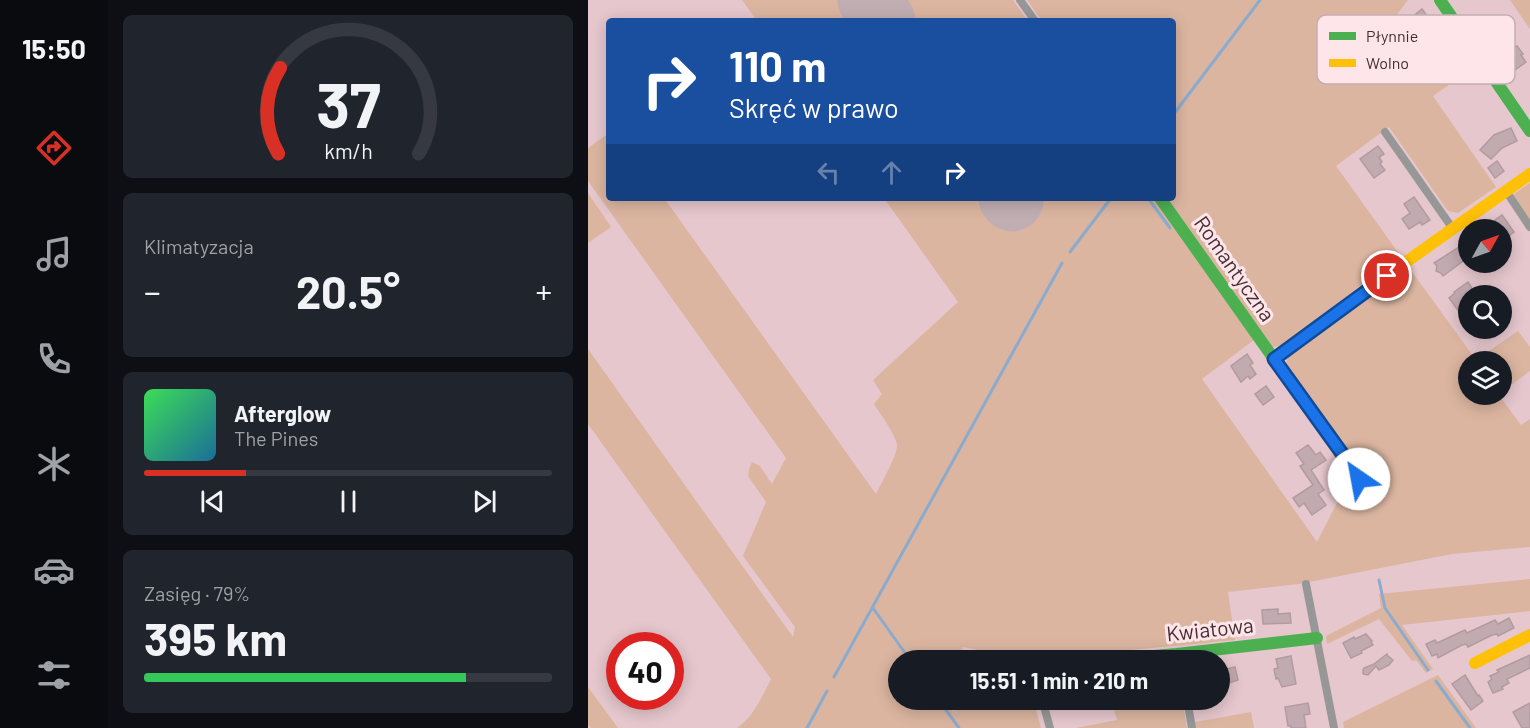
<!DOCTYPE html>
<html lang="pl">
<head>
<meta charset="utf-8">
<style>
  body { margin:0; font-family:Barlow,sans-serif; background:#20242c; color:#f1f3f6; height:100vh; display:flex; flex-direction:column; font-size:22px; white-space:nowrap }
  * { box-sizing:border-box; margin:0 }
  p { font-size:20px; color:#9ea1a6 }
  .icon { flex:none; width:33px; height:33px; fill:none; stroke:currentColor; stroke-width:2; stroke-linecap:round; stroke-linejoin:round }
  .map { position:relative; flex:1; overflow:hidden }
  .sheet { display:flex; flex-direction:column; gap:15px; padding:15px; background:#0d0f14; width:480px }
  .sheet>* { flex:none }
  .guide { position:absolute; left:18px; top:18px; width:570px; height:183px; border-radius:6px; box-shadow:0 3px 15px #0003; background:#1a4fa0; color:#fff; overflow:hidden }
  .needle { width:39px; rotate:50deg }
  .fabs { position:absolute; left:870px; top:219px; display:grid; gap:12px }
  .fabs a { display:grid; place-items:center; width:54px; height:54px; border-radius:50%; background:#171b24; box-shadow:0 3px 15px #0003; font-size:30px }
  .speed { position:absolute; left:18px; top:632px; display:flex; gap:12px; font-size:30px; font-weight:700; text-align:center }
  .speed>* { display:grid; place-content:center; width:78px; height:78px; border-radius:50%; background:#171b24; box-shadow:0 3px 15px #0003; line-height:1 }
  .speed .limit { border:9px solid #d22; background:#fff; color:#111 }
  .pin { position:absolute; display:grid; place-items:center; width:51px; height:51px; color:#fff; margin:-26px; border:3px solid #fff; border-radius:50%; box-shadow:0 2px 6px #0007 }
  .me { position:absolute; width:66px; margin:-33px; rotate:327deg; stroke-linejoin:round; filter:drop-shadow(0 0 4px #0008) }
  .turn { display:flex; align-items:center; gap:21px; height:126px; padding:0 24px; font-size:27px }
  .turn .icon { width:78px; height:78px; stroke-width:2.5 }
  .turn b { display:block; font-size:42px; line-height:51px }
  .lanes { display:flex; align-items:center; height:57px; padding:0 24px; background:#0003; justify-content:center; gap:30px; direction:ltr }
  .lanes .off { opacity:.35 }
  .big { font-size:45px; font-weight:700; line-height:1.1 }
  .sheet .card { flex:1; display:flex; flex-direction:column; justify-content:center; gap:9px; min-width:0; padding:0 21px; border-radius:9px; background:#20242c }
  .sheet .dial { align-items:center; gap:0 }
  .dial svg { height:156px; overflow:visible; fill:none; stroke:#363941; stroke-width:7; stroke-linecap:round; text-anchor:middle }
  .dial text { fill:#f1f3f6; stroke:none }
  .song { display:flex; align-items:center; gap:18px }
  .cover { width:72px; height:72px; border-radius:9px; background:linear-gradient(135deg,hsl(130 70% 55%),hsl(200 70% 35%)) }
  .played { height:6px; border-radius:3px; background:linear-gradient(90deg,#d93025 25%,#363941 25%) }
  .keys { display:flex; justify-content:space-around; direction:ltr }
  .heat { display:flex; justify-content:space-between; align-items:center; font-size:33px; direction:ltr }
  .charge { height:9px; border-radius:4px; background:linear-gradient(90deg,#34c759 79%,#363941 0) }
  .trip { position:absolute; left:300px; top:650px; width:342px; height:60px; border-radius:30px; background:#171b24; box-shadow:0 3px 15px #0003; font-weight:700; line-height:60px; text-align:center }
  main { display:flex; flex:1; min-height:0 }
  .menu { display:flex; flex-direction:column; width:108px; justify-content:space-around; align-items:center; background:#090b0e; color:#9ea1a6 }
  .menu .icon { width:42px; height:42px }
  .menu .on { color:#d93025 }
  .menu b { font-size:27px; color:#f1f3f6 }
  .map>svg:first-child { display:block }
  .green { fill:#dbb5a0 }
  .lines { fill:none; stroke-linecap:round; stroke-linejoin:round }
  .stream { stroke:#8babce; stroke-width:3 }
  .runway { stroke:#c0aeb2; stroke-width:63 }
  .building { fill:#c2abb0; stroke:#b29ba0; stroke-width:1.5 }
  .street { stroke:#989797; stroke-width:8 }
  .fast { stroke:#4caf50; stroke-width:12 }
  .slow { stroke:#ffc107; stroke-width:12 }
  .route-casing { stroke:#114b97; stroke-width:15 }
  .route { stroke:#1a73e8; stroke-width:10 }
  .labels { text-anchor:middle; stroke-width:6; stroke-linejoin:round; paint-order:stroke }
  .street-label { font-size:21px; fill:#432d32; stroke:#fde5ea }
  .key { fill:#fde5ea; stroke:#c5aeb3; stroke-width:1.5 }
  .key-label { font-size:16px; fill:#432d32 }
</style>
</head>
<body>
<main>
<nav class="menu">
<b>15:50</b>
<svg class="icon on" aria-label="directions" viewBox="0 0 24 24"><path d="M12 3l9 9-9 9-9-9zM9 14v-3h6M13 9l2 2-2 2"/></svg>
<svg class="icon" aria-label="music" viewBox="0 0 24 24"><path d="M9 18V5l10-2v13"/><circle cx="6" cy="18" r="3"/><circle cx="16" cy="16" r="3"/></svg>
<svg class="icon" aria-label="phone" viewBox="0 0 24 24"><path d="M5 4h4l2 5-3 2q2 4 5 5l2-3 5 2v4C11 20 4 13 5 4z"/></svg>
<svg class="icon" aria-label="climate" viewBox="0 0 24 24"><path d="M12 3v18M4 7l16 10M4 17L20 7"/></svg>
<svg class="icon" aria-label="car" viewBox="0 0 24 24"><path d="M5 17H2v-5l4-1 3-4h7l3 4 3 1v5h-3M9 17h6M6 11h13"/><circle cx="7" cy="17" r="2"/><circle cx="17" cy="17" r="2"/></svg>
<svg class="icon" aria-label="filters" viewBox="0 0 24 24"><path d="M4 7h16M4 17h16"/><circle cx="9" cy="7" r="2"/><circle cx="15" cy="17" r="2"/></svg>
</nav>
<section class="sheet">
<div class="card dial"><svg viewBox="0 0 100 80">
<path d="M14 69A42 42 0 1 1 86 69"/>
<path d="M14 69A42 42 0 0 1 15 25" stroke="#d93025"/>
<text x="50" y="56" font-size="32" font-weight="700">37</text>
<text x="50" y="72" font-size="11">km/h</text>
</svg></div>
<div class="card"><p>Klimatyzacja</p>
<div class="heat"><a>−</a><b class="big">20.5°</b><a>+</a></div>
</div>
<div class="card">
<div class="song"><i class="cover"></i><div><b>Afterglow</b><p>The Pines</p></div></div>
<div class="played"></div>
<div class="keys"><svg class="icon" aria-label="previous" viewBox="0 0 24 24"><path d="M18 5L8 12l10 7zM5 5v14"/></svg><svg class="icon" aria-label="pause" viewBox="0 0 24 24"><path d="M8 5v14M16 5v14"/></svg><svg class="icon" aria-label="next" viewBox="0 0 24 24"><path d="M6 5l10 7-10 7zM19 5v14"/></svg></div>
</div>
<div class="card"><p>Zasięg · 79%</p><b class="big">395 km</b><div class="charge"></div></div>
</section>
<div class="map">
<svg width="942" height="728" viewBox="0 0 942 728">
  <rect width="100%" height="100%" fill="#e5c7cd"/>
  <g class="green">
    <polygon points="154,0 425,0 440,21 169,21"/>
    <polygon points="439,0 820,0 798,29 816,55 859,24 889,65 845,96 908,187 870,213 860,211 801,127 748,166 812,255 695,345 685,347 577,198 585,198 585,21 454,21"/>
    <polygon points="922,0 942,0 942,29"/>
    <path d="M21,133v65h55l212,296c5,-10 21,-39 21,-48 1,-8 -18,-34 -23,-42l8,-10 -9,-14 85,-78 -74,-104h272l98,142 -52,39 115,163 23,-45 11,7 13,-26 -78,-113 2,-9 122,-87 66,91 42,-29 12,16v24l-28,21v-30h-34v32l31,1 22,30 9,-6v128l-78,7 -153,30 -71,8 7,48 -207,20 -65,-13 -5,13h-60v39h51l4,12 42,-12h38l8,29h-304c17,-11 25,-32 34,-49l-183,-255v-75l205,288 2,-10 -52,-71 23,-54 -18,-26 1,-7 3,-7 8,4 12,18 14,-26 -198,-277v-33z"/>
    <polygon points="942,183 942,221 925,195"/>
    <polygon points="0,193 23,227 0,243"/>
    <polygon points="942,579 942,611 814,625 845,669 838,673 828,660 824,661 791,619 739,644 738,636 793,608 791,594"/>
    <polygon points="850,675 888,728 756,728 755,722"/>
    <polygon points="0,687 30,728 3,728 0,724"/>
    <polygon points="523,699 594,699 599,728 488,728 529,720"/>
    <polygon points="663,712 666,728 608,728 607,722"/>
  </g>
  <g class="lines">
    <g class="stream">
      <polyline points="585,115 672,0"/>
      <polyline points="560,198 582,228"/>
      <polyline points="482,252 523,198"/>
      <polyline points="791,580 797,608 840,670"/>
      <polyline points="285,608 322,660"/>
      <polyline points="246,677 474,263"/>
      <polyline points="848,681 882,728"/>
      <polyline points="350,699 371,728"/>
      <polyline points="219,728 239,691"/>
    </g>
    <g class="runway">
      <polyline points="281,0 296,21"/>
      <polyline points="422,198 424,200"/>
    </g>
  </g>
  <g class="building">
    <polygon points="834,9 847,27 838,33 834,27 830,30 825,23 827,21 824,17"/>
    <polygon points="929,46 935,54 933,55 938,62 924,72 912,58"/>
    <polygon points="923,128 929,141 914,148 903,159 892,150 906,135"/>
    <polygon points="790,146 796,154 791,157 794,162 792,164 797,170 786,178 772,159"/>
    <polygon points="909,161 916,171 907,178 900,168"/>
    <polygon points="826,197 842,220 834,225 832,222 821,229 814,219 822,213 816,204"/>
    <polygon points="914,215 926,232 914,241 914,230 893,230"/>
    <polygon points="871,247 879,258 855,276 853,273 848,271 849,266 846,263"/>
    <polygon points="880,282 889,296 880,296 880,311 874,316 861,298 867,293 866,292"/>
    <polygon points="659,354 665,363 662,365 668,374 662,379 660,376 653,382 643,366"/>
    <polygon points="678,386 686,397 675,405 667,394"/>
    <polygon points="720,445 728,455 732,452 738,460 723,470 736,490 730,494 738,505 724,515 716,503 711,507 705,498 725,485 712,466 716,464 708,453"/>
    <polygon points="690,609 690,614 702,613 703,623 675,624 674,610"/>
    <polygon points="921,618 926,628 910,636 909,634 904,635 880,647 878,644 874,645 850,658 849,654 844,656 838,644 847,640 849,643 877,630 879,633 907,620 910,624"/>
    <polygon points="778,634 784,641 783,642 785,645 773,651 774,653 763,658 755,643 766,637 767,639"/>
    <polygon points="799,655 805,660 801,665 791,670 788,666 780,675 775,674 775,670 776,668 786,664 799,654"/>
    <polygon points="942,655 942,668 919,679 921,683 914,687 915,689 905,693 900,682 904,679 902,676 911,672 909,670"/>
    <polygon points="703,656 708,684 694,687 690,678 688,679 686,669 690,668 688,659"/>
    <polygon points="638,667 639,669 647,667 650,680 632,686 632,668"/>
    <polygon points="877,675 890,696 891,695 895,701 883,710 864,684"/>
    <polygon points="720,703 722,714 716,715 718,728 703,728 703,726 700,726 697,707"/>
    <polygon points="942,703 942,728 934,728 925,712"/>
  </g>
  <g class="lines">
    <g class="street">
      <polyline points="432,0 447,21"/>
      <polyline points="797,132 865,229"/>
      <polyline points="918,191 942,227"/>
      <polyline points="718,584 746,728"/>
      <polyline points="454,699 462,728"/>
      <polyline points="599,699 604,728"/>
    </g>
    <g class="fast">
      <polyline points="852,0 942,131"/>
      <polyline points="572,198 771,479"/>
      <polyline points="520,660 589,654 729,638"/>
    </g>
    <g class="slow">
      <polyline points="686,359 818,262 942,174"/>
      <polyline points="887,663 942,635"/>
    </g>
  </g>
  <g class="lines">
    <defs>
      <polyline id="route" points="771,479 758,459 686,359 799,276"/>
    </defs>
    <use href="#route" class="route-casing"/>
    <use href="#route" class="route"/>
  </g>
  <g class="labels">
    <g class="street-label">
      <text transform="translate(646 269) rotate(55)" y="7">Romantyczna</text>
      <text transform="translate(622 630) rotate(-6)" y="7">Kwiatowa</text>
    </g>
  </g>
  <rect x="729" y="15" width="198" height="69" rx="9" class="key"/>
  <rect x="741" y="32" width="27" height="8" fill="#4caf50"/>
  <rect x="741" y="59" width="27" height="8" fill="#ffc107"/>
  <g class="key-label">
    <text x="778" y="42">Płynnie</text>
    <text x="778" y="69">Wolno</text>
  </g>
</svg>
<div class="fabs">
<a><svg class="needle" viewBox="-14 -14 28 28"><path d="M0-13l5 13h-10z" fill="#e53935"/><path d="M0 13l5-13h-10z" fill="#9ea1a6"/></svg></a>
<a><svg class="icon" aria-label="search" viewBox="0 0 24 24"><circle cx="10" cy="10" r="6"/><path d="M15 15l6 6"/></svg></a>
<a><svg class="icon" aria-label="layers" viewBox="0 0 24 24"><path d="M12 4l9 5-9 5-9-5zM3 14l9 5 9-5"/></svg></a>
</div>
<div class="speed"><div class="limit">40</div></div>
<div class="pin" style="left:799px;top:276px;background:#d93025"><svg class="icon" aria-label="arrive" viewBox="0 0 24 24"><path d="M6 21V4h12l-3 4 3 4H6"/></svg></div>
<svg class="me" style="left:771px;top:479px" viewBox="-20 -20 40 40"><circle r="19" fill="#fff"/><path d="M0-13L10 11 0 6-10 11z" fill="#1a73e8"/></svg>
<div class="trip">15:51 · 1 min · 210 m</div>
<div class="guide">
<div class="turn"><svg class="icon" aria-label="right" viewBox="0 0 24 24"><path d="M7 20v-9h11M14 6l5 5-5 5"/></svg><div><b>110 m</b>Skręć w prawo</div></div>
<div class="lanes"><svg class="icon off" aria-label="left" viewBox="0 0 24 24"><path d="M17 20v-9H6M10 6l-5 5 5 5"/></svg><svg class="icon off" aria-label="ahead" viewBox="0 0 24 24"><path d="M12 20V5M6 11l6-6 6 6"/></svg><svg class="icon" aria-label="right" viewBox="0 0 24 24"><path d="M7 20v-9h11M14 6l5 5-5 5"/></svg></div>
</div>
</div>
</main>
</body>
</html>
